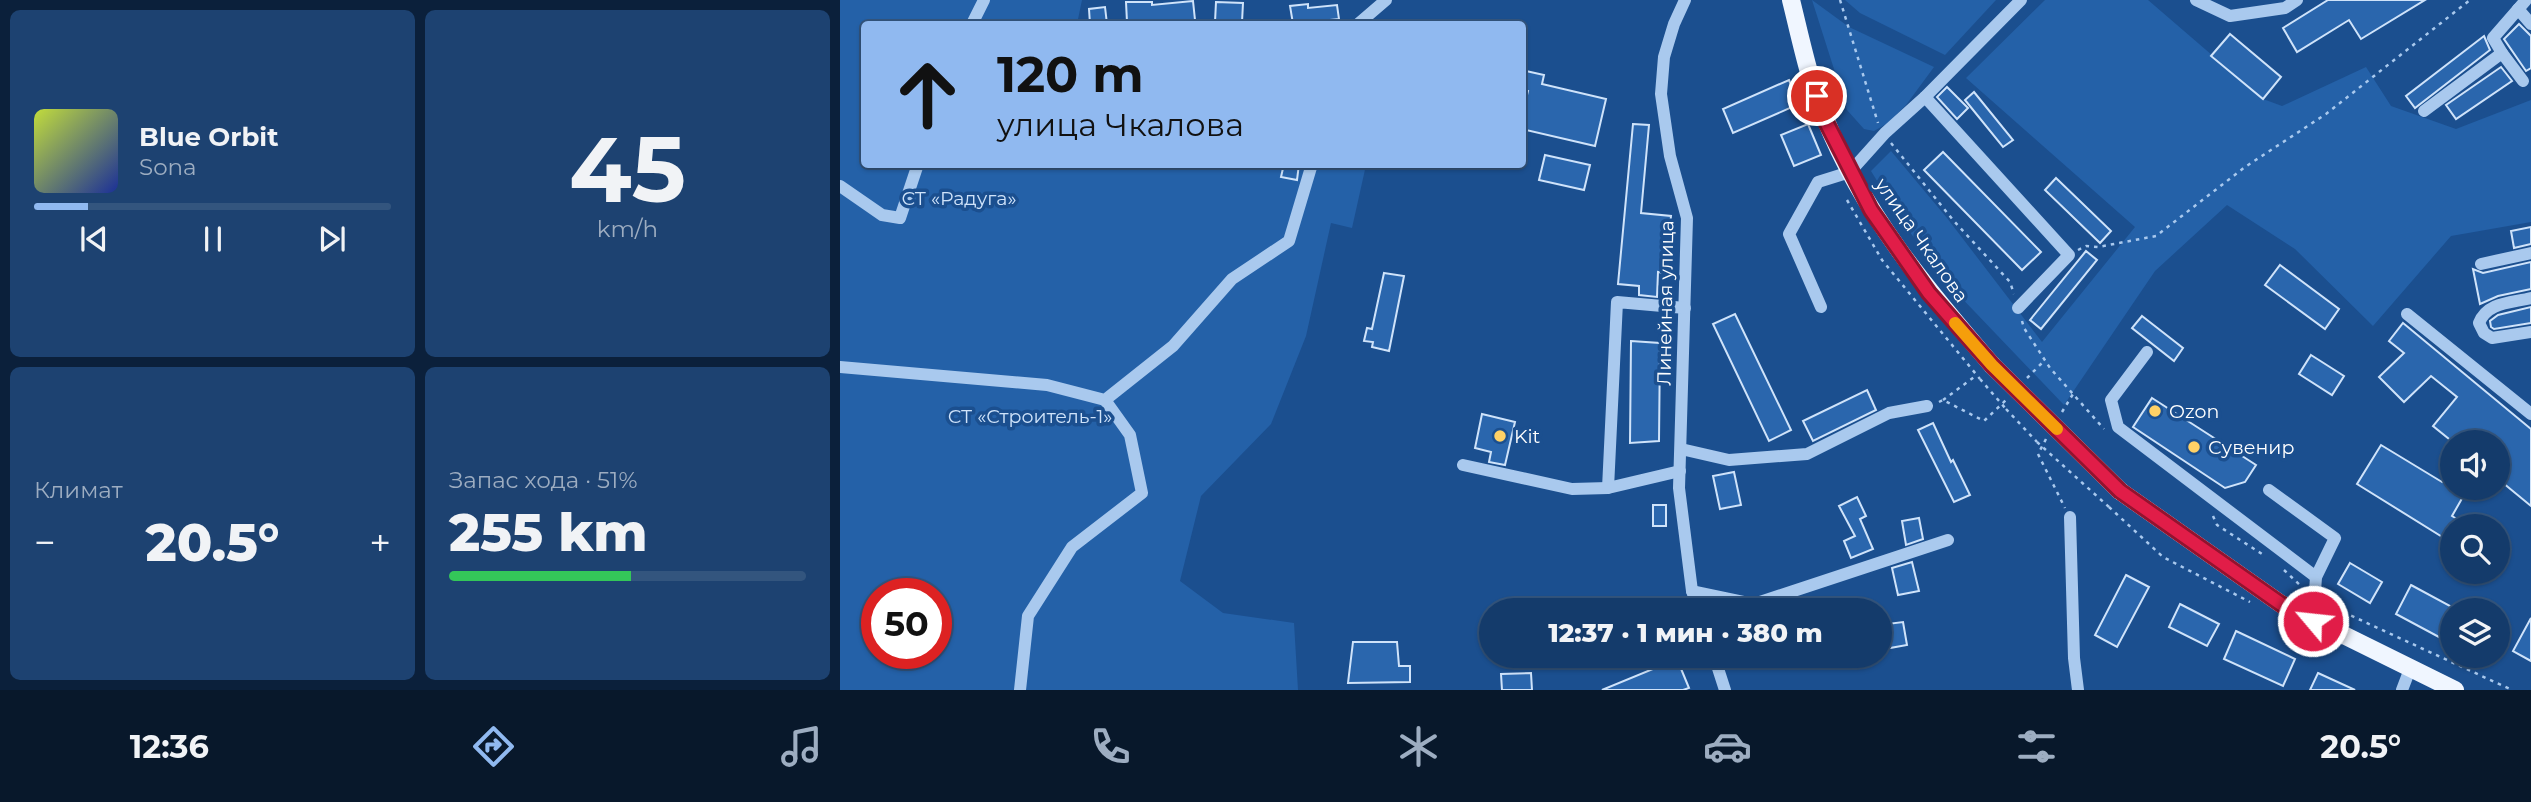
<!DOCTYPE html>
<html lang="ru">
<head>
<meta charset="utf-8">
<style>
  body { margin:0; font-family:Montserrat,sans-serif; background:#1d4271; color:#f1f3f6; height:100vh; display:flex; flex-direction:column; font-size:26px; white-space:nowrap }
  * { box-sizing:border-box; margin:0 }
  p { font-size:23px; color:#9dadc1 }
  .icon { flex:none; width:38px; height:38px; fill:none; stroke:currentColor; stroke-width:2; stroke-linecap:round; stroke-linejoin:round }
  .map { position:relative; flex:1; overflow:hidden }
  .drawer { display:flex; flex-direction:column; gap:10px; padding:10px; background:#0b203b; width:840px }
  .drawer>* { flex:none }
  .guide { position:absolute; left:21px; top:21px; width:665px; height:147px; border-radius:7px; box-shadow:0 2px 5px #0004,0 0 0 2px #33557e; background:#90b9f0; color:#111; overflow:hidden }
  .tools { position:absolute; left:1600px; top:430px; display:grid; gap:14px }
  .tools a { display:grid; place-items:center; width:70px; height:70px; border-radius:50%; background:#143b6b; box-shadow:0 2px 5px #0004,0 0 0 2px #33557e; font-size:35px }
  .speed { position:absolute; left:21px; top:578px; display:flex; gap:14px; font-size:35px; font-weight:700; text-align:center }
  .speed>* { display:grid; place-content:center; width:91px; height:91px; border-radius:50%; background:#143b6b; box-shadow:0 2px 5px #0004,0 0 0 2px #33557e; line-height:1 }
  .speed .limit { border:10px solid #d22; background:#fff; color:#111 }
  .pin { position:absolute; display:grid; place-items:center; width:60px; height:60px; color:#fff; margin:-30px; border:4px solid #fff; border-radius:50%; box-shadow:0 2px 7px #0007 }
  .me { position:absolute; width:77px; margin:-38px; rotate:298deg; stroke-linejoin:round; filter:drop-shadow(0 0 5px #0008) }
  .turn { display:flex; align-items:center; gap:24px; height:147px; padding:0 21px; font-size:32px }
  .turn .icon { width:91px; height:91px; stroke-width:2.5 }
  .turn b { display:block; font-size:49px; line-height:60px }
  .big { font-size:52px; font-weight:800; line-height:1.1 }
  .drawer .widget { flex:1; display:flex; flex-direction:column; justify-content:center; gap:10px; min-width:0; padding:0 24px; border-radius:10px; background:#1d4271 }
  .drawer .dial { align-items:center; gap:0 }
  .dial b { font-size:91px; line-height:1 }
  .song { display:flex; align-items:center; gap:21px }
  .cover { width:84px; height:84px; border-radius:10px; background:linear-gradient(135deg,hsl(70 70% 55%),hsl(230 70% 35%)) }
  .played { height:7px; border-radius:4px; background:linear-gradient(90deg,#90b9f0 15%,#33557e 15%) }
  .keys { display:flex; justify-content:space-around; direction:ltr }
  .heat { display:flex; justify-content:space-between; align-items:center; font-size:38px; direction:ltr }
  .charge { height:10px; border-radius:5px; background:linear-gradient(90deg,#34c759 51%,#33557e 0) }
  .drawer .tiles { flex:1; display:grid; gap:10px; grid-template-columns:repeat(2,1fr) }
  .trip { position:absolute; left:639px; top:598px; width:413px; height:70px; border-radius:35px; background:#143b6b; box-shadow:0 2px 5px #0004,0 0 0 2px #33557e; font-weight:800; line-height:70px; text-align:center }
  .menu { display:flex; height:112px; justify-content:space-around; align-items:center; background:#08182b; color:#9dadc1 }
  .menu .icon { width:49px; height:49px }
  .menu .active { color:#90b9f0 }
  .menu b { font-size:32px; color:#f1f3f6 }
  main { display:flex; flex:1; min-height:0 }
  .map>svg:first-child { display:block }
  .green { fill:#2461a8; fill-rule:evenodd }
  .building { fill:#2a66ad; stroke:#cfe3fa; stroke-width:2 }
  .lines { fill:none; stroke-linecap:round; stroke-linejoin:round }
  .path { stroke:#a9c9ee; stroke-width:2.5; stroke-dasharray:3.5 5; stroke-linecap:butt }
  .minor { stroke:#a9c9ee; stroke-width:12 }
  .major { stroke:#f0f6ff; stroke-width:18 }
  .path-bridge { stroke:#a9c9ee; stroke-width:2.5; stroke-dasharray:3.5 5; stroke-linecap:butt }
  .major-bridge { stroke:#f0f6ff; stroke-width:18 }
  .route-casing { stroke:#92132f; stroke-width:18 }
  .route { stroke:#e11d48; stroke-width:12 }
  .slow { stroke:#f59e0b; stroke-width:12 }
  .poi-dot { fill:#ffd166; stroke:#1b4f8f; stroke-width:2.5 }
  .labels { text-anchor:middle; stroke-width:7; stroke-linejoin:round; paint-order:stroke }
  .park-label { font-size:19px; fill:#cfe3fa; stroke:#1b4f8f }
  .street-label { font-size:19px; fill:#fff; stroke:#1b4f8f }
  .poi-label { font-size:19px; fill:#fff; stroke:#1b4f8f; text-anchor:start }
</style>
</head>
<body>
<main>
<section class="drawer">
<div class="tiles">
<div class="widget">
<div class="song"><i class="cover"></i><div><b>Blue Orbit</b><p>Sona</p></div></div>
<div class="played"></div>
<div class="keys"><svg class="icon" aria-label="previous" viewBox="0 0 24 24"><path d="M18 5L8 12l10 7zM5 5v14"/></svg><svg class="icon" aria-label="pause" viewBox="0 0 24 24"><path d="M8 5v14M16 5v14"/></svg><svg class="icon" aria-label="next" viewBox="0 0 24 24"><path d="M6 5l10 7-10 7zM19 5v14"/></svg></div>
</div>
<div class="widget dial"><b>45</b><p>km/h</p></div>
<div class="widget"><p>Климат</p>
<div class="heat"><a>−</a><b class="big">20.5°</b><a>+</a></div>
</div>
<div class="widget"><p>Запас хода · 51%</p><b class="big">255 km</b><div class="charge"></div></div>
</div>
</section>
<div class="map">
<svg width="1691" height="690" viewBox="0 0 1691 690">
  <rect width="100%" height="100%" fill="#1b4f8f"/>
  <g class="green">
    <path d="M0,0h242l-5,24h-213v140l502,1 -14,63 -21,-5 -25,113 -35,88 -70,72 -21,85 43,32 71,10 4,67h-458zM37,593h59v60h-59z"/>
    <polygon points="972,0 1009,27 1094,67 1066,105 1048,123 1034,131 1024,129 1007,110"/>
    <polygon points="1005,0 1156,0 1105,55 1020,13"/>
    <polygon points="1205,0 1308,0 1423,99 1442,106 1526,67 1551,106 1616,129 1691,100 1691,222 1611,236 1533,326 1455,249 1387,205 1315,271 1224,405 1113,289 1063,223 1031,171 1051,151 1107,218 1202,342 1295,227 1126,78"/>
  </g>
  <g class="building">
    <polygon points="1488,0 1585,0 1521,39 1509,20 1457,52 1443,28"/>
    <polygon points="353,1 355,20 330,22 287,22 286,2 312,2 312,5"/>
    <polygon points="376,2 403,3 402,22 375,22"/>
    <polygon points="468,4 468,8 497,5 499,19 453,24 450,6"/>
    <polygon points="265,7 267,24 250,24 249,9"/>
    <polygon points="1679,24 1691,36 1691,68 1686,71 1664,39"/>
    <polygon points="1390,34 1441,77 1423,99 1371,56"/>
    <polygon points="1644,36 1650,50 1575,108 1566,96"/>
    <polygon points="1661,67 1672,81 1616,119 1606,105"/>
    <polygon points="686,71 704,75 702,84 766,99 755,146 682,129 682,116 688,91 682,89 682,76 685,77"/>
    <polygon points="949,80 959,104 893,133 883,109"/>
    <polygon points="1107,87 1128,108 1117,119 1097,97"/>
    <polygon points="1134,92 1173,140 1163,147 1125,100"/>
    <polygon points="793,124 809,125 801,213 831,216 825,273 818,272 817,297 799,295 799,286 778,284"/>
    <polygon points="968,124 981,155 954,166 941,135"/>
    <polygon points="1103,152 1201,252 1182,270 1084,170"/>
    <polygon points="705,155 750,165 744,190 699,180"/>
    <polygon points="444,164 459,164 457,180 441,177"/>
    <polygon points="1216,178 1271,231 1260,243 1205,190"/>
    <polygon points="1691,227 1691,244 1674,248 1671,231"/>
    <polygon points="1246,251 1257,260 1201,329 1190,320"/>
    <polygon points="1691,262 1691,289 1658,296 1640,304 1633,269 1643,273"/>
    <polygon points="1440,265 1499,309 1485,329 1425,285"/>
    <polygon points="544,273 564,276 549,351 532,347 533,342 524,341 527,328 532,329"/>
    <polygon points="1691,307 1691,323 1654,329 1651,327 1650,321 1658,315"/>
    <polygon points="895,314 951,430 929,441 873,324"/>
    <polygon points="1302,316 1343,348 1334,361 1292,328"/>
    <polygon points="1563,323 1691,429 1691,506 1657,478 1657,443 1614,443 1593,426 1617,397 1591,376 1564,402 1539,377 1564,353 1549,341"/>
    <polygon points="791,341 820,343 819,441 790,443"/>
    <polygon points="1471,355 1504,376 1492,395 1459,374"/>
    <polygon points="1027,390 1036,410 973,441 963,421"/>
    <polygon points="1312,398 1416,465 1405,482 1385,488 1293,427"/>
    <polygon points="642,414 675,422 665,465 649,462 651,452 635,448"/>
    <polygon points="1093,423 1111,462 1113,460 1130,495 1114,502 1078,430"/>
    <polygon points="1541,445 1602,482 1612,466 1612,488 1628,488 1612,516 1630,527 1612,527 1612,543 1517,484"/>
    <polygon points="894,472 901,505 880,509 873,476"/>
    <polygon points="1017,497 1026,516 1020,519 1033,549 1011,558 1004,541 1015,536 999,506"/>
    <rect x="813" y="505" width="13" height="21"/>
    <polygon points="1079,518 1083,539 1066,545 1062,521"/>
    <polygon points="1657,543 1670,550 1657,571"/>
    <polygon points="1072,562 1079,591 1058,595 1052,568"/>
    <polygon points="1510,563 1542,582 1530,603 1498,584"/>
    <polygon points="1286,575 1309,587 1277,647 1255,635"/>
    <polygon points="1571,585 1612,607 1612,644 1556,614"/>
    <polygon points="1340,604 1379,624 1367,646 1329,627"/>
    <polygon points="1691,618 1691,661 1673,651"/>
    <polygon points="1063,622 1067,645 1050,648 1047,624"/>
    <polygon points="1396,631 1455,659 1443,686 1384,659"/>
    <polygon points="513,642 557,642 559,666 570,666 570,682 508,683"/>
    <polygon points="837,659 849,688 843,690 762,690"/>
    <polygon points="691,673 692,690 662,690 661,674"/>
    <polygon points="1478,673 1515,690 1470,690"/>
  </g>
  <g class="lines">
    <g class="path">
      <polyline points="1000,0 1038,123"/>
      <polyline points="1051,143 1113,220 1170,282 1174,294"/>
      <polyline points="1007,200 1042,260 1140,379"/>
      <polyline points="1238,250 1246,246 1258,247 1316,236 1405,167 1486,114 1630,0"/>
      <polyline points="1182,321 1184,328 1210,368 1264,429"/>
      <polyline points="1187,378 1205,360"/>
      <polyline points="1103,400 1137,375"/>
      <polyline points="1099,402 1103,400 1144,421 1166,400"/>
      <polyline points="1166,409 1197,442"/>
      <polyline points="1222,412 1233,394"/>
      <polyline points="1206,439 1198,454 1225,508"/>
      <polyline points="1269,507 1323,557 1410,602"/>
      <polyline points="1373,516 1377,525 1422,554"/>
      <polyline points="1444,570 1462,587"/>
      <polyline points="1488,605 1672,690"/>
    </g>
    <g class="minor">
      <polyline points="845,0 834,24 824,57 821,94 830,156 847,218 839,488 852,591 859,611"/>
      <polyline points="1356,0 1390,16 1445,8 1457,0"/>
      <polyline points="1678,9 1691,24"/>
      <polyline points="132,24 144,0"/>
      <polyline points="518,24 546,0"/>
      <polyline points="1662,53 1683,81"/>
      <polyline points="1085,97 1229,255 1178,308"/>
      <polyline points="1584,111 1662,53 1653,38 1686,0"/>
      <polyline points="0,186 42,215 60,218 78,164"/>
      <polyline points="1641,264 1691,253"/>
      <path d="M1691,298c-20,5 -44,4 -52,25l5,10 8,5 39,-6"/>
      <polyline points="981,307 949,234 978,182 1010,172 1045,133 1085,97 1181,0"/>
      <polyline points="1567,314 1691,414"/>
      <polyline points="1307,352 1271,400 1278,427 1476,577"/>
      <polyline points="0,367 207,385 265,400 333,346 392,279 449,241 472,164"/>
      <polyline points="841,449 889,460 967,454 1049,413 1087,406"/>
      <polyline points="623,465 732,489 768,488"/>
      <polyline points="840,471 768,488 777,302 845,308"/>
      <polyline points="1429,490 1495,538 1476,577 1473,621"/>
      <polyline points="1230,517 1234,658 1238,690"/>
      <polyline points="852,591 914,604 1108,540"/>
      <polyline points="874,656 885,690"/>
      <polyline points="180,690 188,616 232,547 302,493 290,435 265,400"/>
      <polyline points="1562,690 1570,669"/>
    </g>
    <g class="major">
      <path d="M951,0c10,40 18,81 34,118 37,94 102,172 167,247"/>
      <polyline points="1280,491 1441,604 1615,690"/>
    </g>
    <g class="path-bridge">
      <polyline points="1140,379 1166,409"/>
      <polyline points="1197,442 1269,507"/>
    </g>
    <polyline class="major-bridge" points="1152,365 1280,491"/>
  </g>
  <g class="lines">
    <defs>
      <polyline id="route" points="977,96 984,118 1031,210 1089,293 1152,365 1280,491 1441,604 1473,621"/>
    </defs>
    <use href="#route" class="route-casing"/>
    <use href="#route" class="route"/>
    <polyline class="slow" points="1115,323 1152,365 1217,429"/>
  </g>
  <g class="poi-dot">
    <circle cx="1315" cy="411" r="7"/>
    <circle cx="660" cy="436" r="7"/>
    <circle cx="1354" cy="447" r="7"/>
  </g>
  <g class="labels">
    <g class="park-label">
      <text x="119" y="205">СТ «Радуга»</text>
      <text x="190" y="423">СТ «Строитель-1»</text>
    </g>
    <g class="street-label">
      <text transform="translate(1082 240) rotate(55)" y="7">улица Чкалова</text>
      <text transform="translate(825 303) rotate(-89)" y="7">Линейная улица</text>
    </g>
    <g class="poi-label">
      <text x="1329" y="418">Ozon</text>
      <text x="674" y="443">Kit</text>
      <text x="1368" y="454">Сувенир</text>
    </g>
  </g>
</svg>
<div class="tools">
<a><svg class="icon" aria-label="sound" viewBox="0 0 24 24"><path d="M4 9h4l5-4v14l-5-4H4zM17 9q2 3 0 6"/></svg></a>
<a><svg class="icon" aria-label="search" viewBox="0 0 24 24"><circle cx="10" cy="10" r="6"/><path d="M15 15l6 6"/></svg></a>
<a><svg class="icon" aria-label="layers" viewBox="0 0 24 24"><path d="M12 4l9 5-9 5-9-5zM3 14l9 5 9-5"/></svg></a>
</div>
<div class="speed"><div class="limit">50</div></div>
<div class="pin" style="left:977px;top:96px;background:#d93025"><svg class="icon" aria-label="arrive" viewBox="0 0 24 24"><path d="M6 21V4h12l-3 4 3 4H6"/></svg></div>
<svg class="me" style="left:1473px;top:621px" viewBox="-20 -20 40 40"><circle r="17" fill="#e11d48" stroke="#fff" stroke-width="3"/><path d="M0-11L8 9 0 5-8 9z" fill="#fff"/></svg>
<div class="trip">12:37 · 1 мин · 380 m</div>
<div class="guide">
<div class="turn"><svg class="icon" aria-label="ahead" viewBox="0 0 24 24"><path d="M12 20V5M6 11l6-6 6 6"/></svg><div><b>120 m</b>улица Чкалова</div></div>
</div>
</div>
</main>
<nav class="menu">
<b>12:36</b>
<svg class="icon active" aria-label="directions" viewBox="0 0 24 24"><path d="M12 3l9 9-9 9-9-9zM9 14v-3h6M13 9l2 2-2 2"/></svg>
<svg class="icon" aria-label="music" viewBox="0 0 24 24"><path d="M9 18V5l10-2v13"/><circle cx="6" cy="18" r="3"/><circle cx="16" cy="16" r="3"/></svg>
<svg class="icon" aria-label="phone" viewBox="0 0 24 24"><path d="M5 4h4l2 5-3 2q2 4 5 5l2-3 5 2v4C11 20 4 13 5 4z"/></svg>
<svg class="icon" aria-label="climate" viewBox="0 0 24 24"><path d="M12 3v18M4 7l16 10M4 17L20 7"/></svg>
<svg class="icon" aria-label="car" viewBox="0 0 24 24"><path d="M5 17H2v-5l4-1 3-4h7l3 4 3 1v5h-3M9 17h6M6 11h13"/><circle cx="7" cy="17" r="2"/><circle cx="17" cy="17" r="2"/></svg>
<svg class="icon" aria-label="filters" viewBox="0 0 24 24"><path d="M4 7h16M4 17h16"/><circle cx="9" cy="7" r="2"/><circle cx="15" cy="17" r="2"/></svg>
<b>20.5°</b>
</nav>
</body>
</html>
